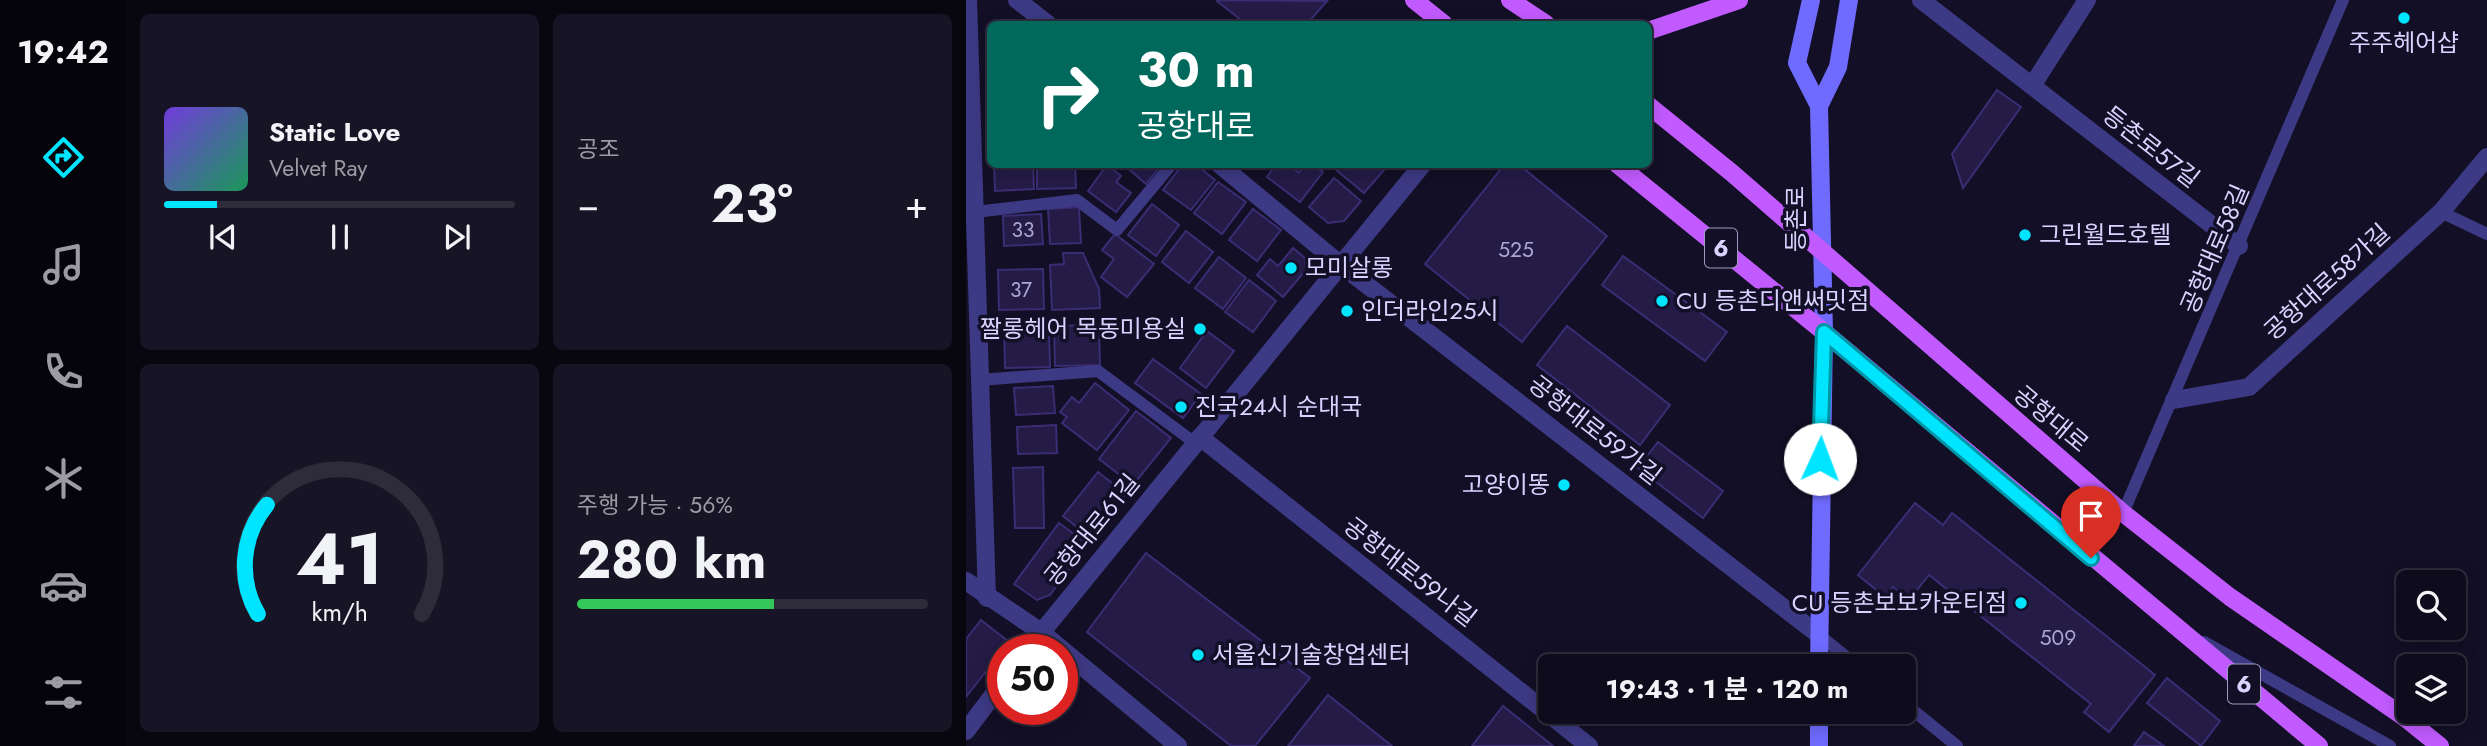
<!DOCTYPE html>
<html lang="ko">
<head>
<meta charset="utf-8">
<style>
  body { margin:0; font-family:Jost,"Noto Sans KR",sans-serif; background:#171425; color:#f1f3f6; height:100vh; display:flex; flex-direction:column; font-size:26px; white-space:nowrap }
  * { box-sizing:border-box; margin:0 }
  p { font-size:23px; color:#9b9ba3 }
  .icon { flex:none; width:38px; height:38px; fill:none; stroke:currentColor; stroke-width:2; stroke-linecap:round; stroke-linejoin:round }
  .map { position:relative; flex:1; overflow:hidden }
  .drawer { display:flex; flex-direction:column; gap:14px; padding:14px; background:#08060f; width:840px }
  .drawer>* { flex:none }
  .guide { position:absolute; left:21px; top:21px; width:665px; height:147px; border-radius:10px; box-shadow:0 4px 18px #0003,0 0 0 2px #2e2b3b; background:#00695c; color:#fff; overflow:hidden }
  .buttons { position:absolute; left:1430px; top:570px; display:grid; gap:14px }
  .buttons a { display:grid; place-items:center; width:70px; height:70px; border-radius:10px; background:#0e0b1c; box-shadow:0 4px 18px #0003,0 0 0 2px #2e2b3b; font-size:35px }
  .speed { position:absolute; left:21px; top:634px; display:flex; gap:14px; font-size:35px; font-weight:700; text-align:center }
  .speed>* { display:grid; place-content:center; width:91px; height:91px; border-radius:50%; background:#0e0b1c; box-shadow:0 4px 18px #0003,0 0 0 2px #2e2b3b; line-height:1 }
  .speed .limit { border:10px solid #d22; background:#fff; color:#111 }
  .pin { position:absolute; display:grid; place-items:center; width:60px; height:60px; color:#fff; margin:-72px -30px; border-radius:50% 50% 50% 0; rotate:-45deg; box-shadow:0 0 7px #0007 }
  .pin .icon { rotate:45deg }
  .me { position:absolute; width:77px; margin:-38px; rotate:2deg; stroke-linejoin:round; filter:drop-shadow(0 0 5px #0008) }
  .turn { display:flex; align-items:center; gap:24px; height:147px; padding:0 35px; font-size:32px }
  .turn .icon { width:91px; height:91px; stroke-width:2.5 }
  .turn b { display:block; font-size:49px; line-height:60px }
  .big { font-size:52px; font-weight:700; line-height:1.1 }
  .drawer .tile { flex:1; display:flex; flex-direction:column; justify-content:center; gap:10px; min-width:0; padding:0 24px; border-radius:10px; background:#171425 }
  .drawer .dial { align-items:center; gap:0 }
  .dial svg { height:182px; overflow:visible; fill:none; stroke:#2e2b3b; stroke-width:7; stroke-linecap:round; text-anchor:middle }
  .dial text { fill:#f1f3f6; stroke:none }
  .song { display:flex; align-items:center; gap:21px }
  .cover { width:84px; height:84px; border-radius:10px; background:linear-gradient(135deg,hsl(260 70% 55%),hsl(150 70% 35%)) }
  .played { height:7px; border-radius:4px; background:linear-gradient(90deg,#00e5ff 15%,#2e2b3b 15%) }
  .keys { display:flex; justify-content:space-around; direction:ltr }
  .heat { display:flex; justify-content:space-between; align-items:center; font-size:38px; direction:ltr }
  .charge { height:10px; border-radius:5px; background:linear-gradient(90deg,#34c759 56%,#2e2b3b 0) }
  .drawer .tiles { flex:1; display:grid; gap:14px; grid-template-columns:repeat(2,1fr) }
  .trip { position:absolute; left:572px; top:654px; width:378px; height:70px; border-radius:10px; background:#0e0b1c; box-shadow:0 4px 18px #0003,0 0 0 2px #2e2b3b; font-weight:700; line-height:70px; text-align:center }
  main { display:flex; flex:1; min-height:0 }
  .tab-bar { display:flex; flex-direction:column; width:126px; justify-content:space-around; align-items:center; background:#06040b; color:#9b9ba3 }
  .tab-bar .icon { width:49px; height:49px }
  .tab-bar .on { color:#00e5ff }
  .tab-bar b { font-size:32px; color:#f1f3f6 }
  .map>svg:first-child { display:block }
  .building { fill:#241b47; stroke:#3b2d73; stroke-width:2 }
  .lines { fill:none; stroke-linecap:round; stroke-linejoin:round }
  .service { stroke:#3d3a85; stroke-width:12 }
  .minor { stroke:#3d3a85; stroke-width:18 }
  .secondary { stroke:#6f6bff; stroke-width:18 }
  .primary { stroke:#c25bff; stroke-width:18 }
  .route-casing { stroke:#0095a6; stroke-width:18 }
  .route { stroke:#00e5ff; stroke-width:12 }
  .poi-dot { fill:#00e5ff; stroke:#130f26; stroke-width:2.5 }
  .labels { text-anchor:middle; stroke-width:7; stroke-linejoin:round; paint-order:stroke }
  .number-label { font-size:21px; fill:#aca6d1 }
  .shield { fill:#130f26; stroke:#9e99be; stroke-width:2 }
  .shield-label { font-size:23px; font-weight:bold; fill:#d9d4ff }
  .poi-label { font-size:24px; fill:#d9d4ff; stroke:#130f26; text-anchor:start }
  .street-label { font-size:24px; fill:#d9d4ff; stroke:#130f26 }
</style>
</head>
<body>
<main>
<nav class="tab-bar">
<b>19:42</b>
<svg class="icon on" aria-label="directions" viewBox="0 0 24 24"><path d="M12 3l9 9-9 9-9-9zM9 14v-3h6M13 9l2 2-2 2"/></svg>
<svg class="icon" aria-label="music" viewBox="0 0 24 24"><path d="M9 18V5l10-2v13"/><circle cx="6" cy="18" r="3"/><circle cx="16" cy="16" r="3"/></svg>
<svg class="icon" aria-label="phone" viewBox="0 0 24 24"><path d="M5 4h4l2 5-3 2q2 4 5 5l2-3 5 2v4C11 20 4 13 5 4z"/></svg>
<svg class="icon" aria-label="climate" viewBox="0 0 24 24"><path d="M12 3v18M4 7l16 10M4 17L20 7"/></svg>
<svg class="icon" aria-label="car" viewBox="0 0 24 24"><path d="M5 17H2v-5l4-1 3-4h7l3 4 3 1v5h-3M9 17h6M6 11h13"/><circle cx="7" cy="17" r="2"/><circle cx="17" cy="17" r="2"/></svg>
<svg class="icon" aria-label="filters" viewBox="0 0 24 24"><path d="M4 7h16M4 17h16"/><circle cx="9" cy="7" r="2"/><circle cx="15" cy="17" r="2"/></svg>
</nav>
<section class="drawer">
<div class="tiles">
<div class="tile">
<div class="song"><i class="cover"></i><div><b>Static Love</b><p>Velvet Ray</p></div></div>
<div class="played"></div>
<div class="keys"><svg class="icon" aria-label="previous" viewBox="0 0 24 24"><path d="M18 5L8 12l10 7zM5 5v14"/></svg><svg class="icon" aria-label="pause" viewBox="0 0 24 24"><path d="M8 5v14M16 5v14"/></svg><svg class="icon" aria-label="next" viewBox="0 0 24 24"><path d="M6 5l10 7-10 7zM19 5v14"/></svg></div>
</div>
<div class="tile"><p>공조</p>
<div class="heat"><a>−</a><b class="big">23°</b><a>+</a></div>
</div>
<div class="tile dial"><svg viewBox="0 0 100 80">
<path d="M14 69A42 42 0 1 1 86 69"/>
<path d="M14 69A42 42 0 0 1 18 21" stroke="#00e5ff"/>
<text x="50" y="56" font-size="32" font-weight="700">41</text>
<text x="50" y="72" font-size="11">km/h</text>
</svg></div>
<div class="tile"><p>주행 가능 · 56%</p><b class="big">280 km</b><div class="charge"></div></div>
</div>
</section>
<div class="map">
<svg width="1521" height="746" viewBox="0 0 1521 746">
  <rect width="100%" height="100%" fill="#130f26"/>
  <g class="building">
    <polygon points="251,1 251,0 361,1 341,24 280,24"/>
    <polygon points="1031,90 1055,107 997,188 986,154"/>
    <polygon points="28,164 67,164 68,189 29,191"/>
    <polygon points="71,164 109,164 110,188 71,189"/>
    <polygon points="157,164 196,164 180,184"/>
    <polygon points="217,164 229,164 249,180 225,210 197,190"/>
    <polygon points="310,164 322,164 333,173 339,164 347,164 357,172 334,202 301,177"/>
    <polygon points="372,164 412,164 418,170 398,193 369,169"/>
    <polygon points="539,164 552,164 641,236 556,342 459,264"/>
    <polygon points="141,165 155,176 150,182 165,193 150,212 122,191"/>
    <polygon points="368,178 395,201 378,221 362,223 343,207"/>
    <polygon points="252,182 280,202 256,234 228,213"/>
    <polygon points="186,204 213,225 190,256 162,235"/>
    <polygon points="113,207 115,243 84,244 82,209"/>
    <polygon points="287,209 315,230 291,261 263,240"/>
    <polygon points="75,214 77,244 38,246 37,216"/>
    <polygon points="220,231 247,252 223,283 196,262"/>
    <polygon points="149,234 188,264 161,297 135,277 148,259 136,250"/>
    <polygon points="327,248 339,258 340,270 317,297 291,275 304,259 312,266"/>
    <polygon points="97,253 117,253 133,289 134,308 86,310 84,265 98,264"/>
    <polygon points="657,256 761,332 739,361 636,285"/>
    <polygon points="253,257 280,278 257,309 229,288"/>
    <polygon points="77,269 78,309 33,310 32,270"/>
    <polygon points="283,280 310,301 287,332 259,312"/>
    <polygon points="133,325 134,365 89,366 88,326"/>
    <polygon points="601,326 704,405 674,445 571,365"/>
    <polygon points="83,328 84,367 39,368 38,329"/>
    <polygon points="241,331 268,351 240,388 214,368"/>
    <polygon points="187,359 235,394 217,418 169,383"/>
    <polygon points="129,383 163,410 131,450 96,423 101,417 94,412 106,397 113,403"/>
    <polygon points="87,386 89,413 50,415 48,388"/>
    <polygon points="170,411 205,438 167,485 133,459"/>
    <polygon points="90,425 91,453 52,454 51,427"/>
    <polygon points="692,442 757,491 737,518 672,468"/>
    <polygon points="77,467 78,528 49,528 47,468"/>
    <polygon points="132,472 160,494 126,539 97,516"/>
    <polygon points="949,503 977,525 986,513 1189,675 1143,732 1118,712 1125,704 963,575 943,600 927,587 919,597 892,575"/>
    <polygon points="93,523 122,544 84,595 71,600 48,584"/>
    <polygon points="180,553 344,678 289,746 265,746 121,632"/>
    <polygon points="15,620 43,642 0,697 0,639"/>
    <polygon points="1201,678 1254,721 1235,746 1181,703"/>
    <polygon points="362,695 426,746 322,746"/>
    <polygon points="537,706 587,746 506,746"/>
    <polygon points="1178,732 1198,746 1168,746"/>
  </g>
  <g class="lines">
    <g class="service">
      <polyline points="9,212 111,200 151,230 206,164"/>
      <polyline points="1475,212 1521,234"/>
      <polyline points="14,380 132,371 229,443"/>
      <polyline points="1157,513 1377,0"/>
      <polyline points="853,635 893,667"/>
      <polyline points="1238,642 1424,746"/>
      <polyline points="938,703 991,746"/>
    </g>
    <g class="minor">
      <polyline points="2,0 21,598"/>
      <polyline points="51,0 82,24"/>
      <polyline points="955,0 1273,246"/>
      <polyline points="1066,86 1121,0"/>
      <polyline points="253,164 375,265 853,635"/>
      <polyline points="1208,400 1283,387 1475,212 1521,157"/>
      <polyline points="234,437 623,746"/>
      <polyline points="0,581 75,632 212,746"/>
      <polyline points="62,649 457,164"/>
      <polyline points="0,731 37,682"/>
    </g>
    <g class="secondary">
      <polyline points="845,0 831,63 853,106"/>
      <polyline points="853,667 858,332 853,106 872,67 883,0"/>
      <polyline points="853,746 853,712"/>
    </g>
    <g class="primary">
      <polyline points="448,0 478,24"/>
      <polyline points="544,0 580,24"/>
      <polyline points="682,31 773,0"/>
      <polyline points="682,105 766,173 1157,513 1264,597 1438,717 1474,746"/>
      <polyline points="651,164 858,332 1353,746"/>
    </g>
  </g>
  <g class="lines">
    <defs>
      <polyline id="route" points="854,459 858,332 1125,558"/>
    </defs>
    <use href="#route" class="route-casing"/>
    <use href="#route" class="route"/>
  </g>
  <g class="poi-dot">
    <circle cx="1438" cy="18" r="7"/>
    <circle cx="1059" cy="235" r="7"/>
    <circle cx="325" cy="268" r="7"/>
    <circle cx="696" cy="301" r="7"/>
    <circle cx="381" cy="311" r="7"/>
    <circle cx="234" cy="329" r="7"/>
    <circle cx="215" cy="407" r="7"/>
    <circle cx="598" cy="485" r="7"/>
    <circle cx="1055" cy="603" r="7"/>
    <circle cx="232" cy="655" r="7"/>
  </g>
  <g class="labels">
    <g class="number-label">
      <text x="57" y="237">33</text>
      <text x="550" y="257">525</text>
      <text x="55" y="297">37</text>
      <text x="1092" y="645">509</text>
    </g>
    <g class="shield">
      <rect x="739" y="228.5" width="32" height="39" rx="5"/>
      <rect x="1262" y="664.5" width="32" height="39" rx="5"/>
    </g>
    <g class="shield-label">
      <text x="755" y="256">6</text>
      <text x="1278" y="692">6</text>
    </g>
    <g class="poi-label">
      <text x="1438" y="51" text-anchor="middle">주주헤어샵</text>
      <text x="1073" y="243">그린월드호텔</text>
      <text x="339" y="276">모미살롱</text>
      <text x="710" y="309">CU 등촌디앤써밋점</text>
      <text x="395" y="319">인더라인25시</text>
      <text x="220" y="337" text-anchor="end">짤롱헤어 목동미용실</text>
      <text x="229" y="415">진국24시 순대국</text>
      <text x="584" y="493" text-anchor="end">고양이똥</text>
      <text x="1041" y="611" text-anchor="end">CU 등촌보보카운티점</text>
      <text x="246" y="663">서울신기술창업센터</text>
    </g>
    <g class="street-label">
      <text transform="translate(1185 147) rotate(38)" y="8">등촌로57길</text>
      <text transform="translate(830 219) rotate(-90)" y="8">등촌로</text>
      <text transform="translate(1249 249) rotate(-67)" y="8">공항대로58길</text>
      <text transform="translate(1361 282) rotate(-42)" y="8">공항대로58가길</text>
      <text transform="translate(1085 419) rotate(40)" y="8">공항대로</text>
      <text transform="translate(629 430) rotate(38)" y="8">공항대로59가길</text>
      <text transform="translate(126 530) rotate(-51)" y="8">공항대로61길</text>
      <text transform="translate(444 572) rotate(38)" y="8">공항대로59나길</text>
    </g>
  </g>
</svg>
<div class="buttons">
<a><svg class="icon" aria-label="search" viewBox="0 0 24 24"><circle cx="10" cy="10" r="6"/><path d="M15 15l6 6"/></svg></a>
<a><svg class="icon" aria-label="layers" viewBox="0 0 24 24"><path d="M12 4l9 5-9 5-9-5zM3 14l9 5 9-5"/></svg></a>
</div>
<div class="speed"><div class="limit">50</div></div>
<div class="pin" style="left:1125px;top:558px;background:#d93025"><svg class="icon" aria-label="arrive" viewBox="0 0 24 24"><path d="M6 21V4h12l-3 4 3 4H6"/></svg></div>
<svg class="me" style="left:854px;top:459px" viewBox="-20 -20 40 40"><circle r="19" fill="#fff"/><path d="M0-13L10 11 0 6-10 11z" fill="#00e5ff"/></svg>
<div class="trip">19:43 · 1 분 · 120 m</div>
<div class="guide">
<div class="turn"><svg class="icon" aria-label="right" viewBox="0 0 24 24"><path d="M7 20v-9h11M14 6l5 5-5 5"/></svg><div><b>30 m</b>공항대로</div></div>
</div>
</div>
</main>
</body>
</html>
